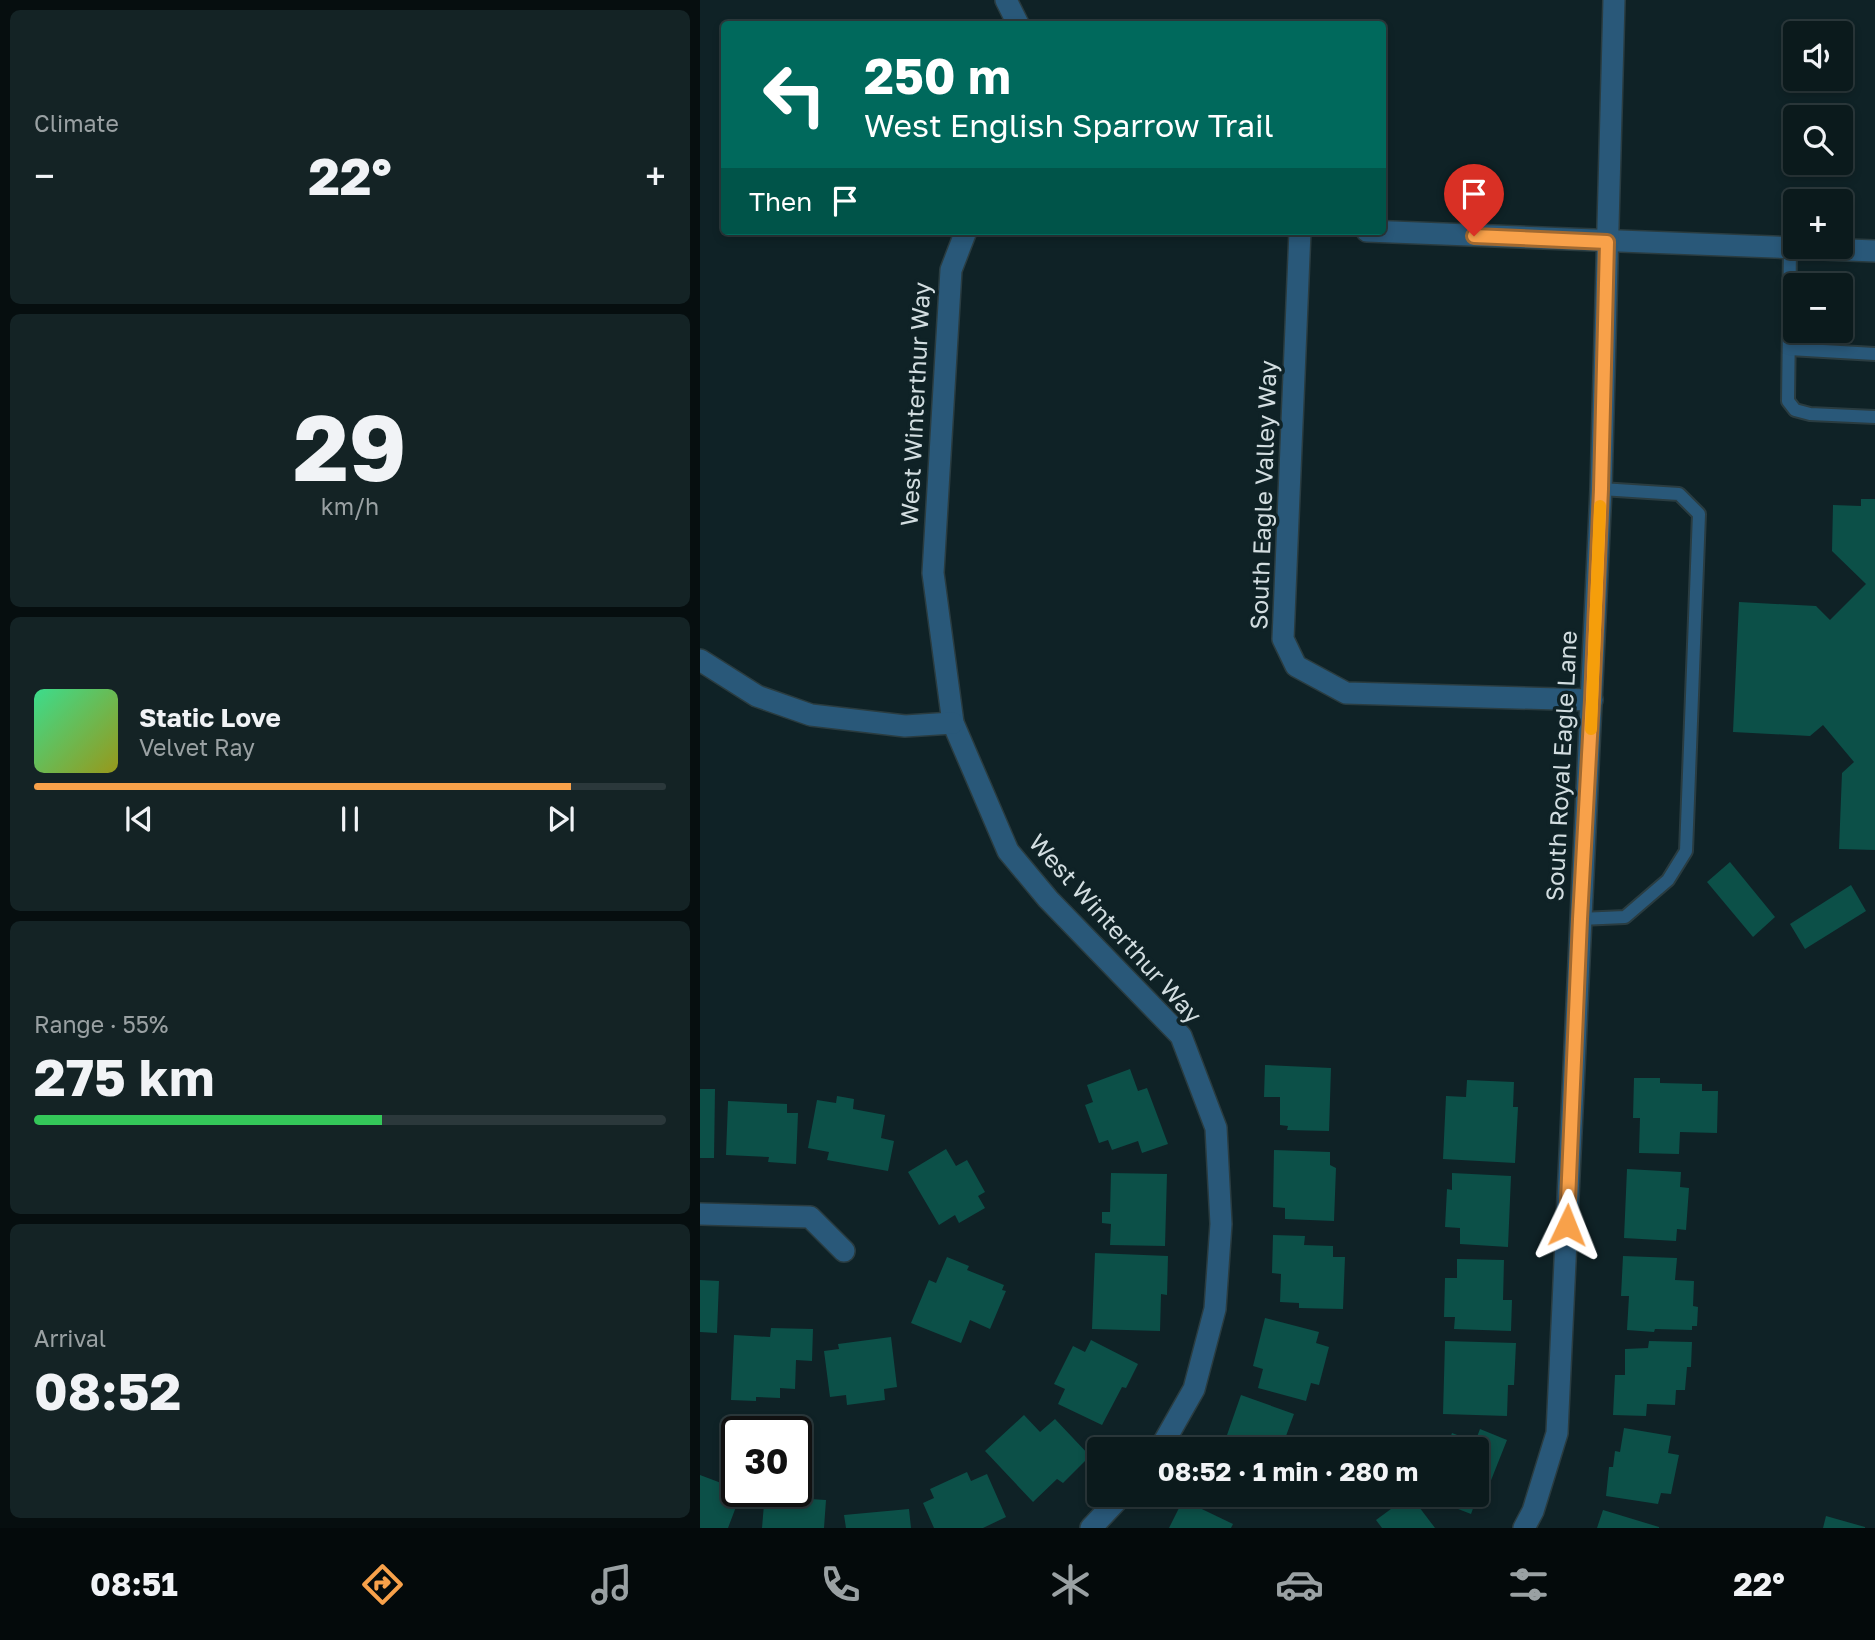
<!DOCTYPE html>
<html lang="en">
<head>
<meta charset="utf-8">
<style>
  body { margin:0; font-family:"Golos Text",sans-serif; background:#142325; color:#f1f3f6; height:100vh; display:flex; flex-direction:column; font-size:26px; white-space:nowrap }
  * { box-sizing:border-box; margin:0 }
  p { font-size:23px; color:#9aa1a3 }
  .icon { flex:none; width:38px; height:38px; fill:none; stroke:currentColor; stroke-width:2; stroke-linecap:round; stroke-linejoin:round }
  .map { position:relative; flex:1; overflow:hidden }
  .side { display:flex; flex-direction:column; gap:10px; padding:10px; background:#060e0f; width:700px }
  .side>* { flex:none }
  .guide { position:absolute; left:21px; top:21px; width:665px; height:214px; border-radius:7px; box-shadow:0 4px 10px #0003,0 0 0 2px #2b383b; background:#00695c; color:#fff; overflow:hidden }
  .controls { position:absolute; left:1083px; top:21px; display:grid; gap:14px }
  .controls a { display:grid; place-items:center; width:70px; height:70px; border-radius:7px; background:#0b1a1c; box-shadow:0 4px 10px #0003,0 0 0 2px #2b383b; font-size:35px }
  .speed { position:absolute; left:21px; top:1416px; display:flex; gap:14px; font-size:35px; font-weight:700; text-align:center }
  .speed>* { display:grid; place-content:center; width:91px; height:91px; border-radius:50%; background:#0b1a1c; box-shadow:0 4px 10px #0003,0 0 0 2px #2b383b; line-height:1 }
  .speed .limit { border:4px solid #111; border-radius:10px; background:#fff; color:#111 }
  .pin { position:absolute; display:grid; place-items:center; width:60px; height:60px; color:#fff; margin:-72px -30px; border-radius:50% 50% 50% 0; rotate:-45deg; box-shadow:0 0 7px #0007 }
  .pin .icon { rotate:45deg }
  .me { position:absolute; width:77px; margin:-38px; rotate:2deg; stroke-linejoin:round; filter:drop-shadow(0 0 5px #0008) }
  .turn { display:flex; align-items:center; gap:24px; height:147px; padding:0 28px; font-size:32px }
  .turn .icon { width:91px; height:91px; stroke-width:2.5 }
  .turn b { display:block; font-size:49px; line-height:60px }
  .then { display:flex; align-items:center; height:66px; padding:0 28px; background:#0003; gap:14px; font-size:26px }
  .big { font-size:52px; font-weight:700; line-height:1.1 }
  .side .card { flex:1; display:flex; flex-direction:column; justify-content:center; gap:10px; min-width:0; padding:0 24px; border-radius:10px; background:#142325 }
  .side .dial { align-items:center; gap:0 }
  .dial b { font-size:91px; line-height:1 }
  .song { display:flex; align-items:center; gap:21px }
  .cover { width:84px; height:84px; border-radius:10px; background:linear-gradient(135deg,hsl(150 70% 55%),hsl(60 70% 35%)) }
  .played { height:7px; border-radius:4px; background:linear-gradient(90deg,#f8a14a 85%,#2b383b 85%) }
  .keys { display:flex; justify-content:space-around; direction:ltr }
  .heat { display:flex; justify-content:space-between; align-items:center; font-size:38px; direction:ltr }
  .charge { height:10px; border-radius:5px; background:linear-gradient(90deg,#34c759 55%,#2b383b 0) }
  .trip { position:absolute; left:387px; top:1437px; width:402px; height:70px; border-radius:7px; background:#0b1a1c; box-shadow:0 4px 10px #0003,0 0 0 2px #2b383b; font-weight:700; line-height:70px; text-align:center }
  .tab-bar { display:flex; height:112px; justify-content:space-around; align-items:center; background:#040a0b; color:#9aa1a3 }
  .tab-bar .icon { width:49px; height:49px }
  .tab-bar .active { color:#f8a14a }
  .tab-bar b { font-size:32px; color:#f1f3f6 }
  main { display:flex; flex:1; min-height:0 }
  .map>svg:first-child { display:block }
  .building { fill:#0c5048 }
  .lines { fill:none; stroke-linecap:round; stroke-linejoin:round }
  .lane-casing { stroke:#2a3c40; stroke-width:16 }
  .street-casing { stroke:#2a3c40; stroke-width:24 }
  .lane { stroke:#295879; stroke-width:12 }
  .street { stroke:#295879; stroke-width:21 }
  .route-casing { stroke:#a16930; stroke-width:18 }
  .route { stroke:#f8a14a; stroke-width:12 }
  .slow { stroke:#f59e0b; stroke-width:12 }
  .labels { text-anchor:middle; stroke-width:7; stroke-linejoin:round; paint-order:stroke }
  .street-label { font-size:24px; fill:#d2dde0; stroke:#0f2226 }
</style>
</head>
<body>
<main>
<section class="side">
<div class="card"><p>Climate</p>
<div class="heat"><a>−</a><b class="big">22°</b><a>+</a></div>
</div>
<div class="card dial"><b>29</b><p>km/h</p></div>
<div class="card">
<div class="song"><i class="cover"></i><div><b>Static Love</b><p>Velvet Ray</p></div></div>
<div class="played"></div>
<div class="keys"><svg class="icon" aria-label="previous" viewBox="0 0 24 24"><path d="M18 5L8 12l10 7zM5 5v14"/></svg><svg class="icon" aria-label="pause" viewBox="0 0 24 24"><path d="M8 5v14M16 5v14"/></svg><svg class="icon" aria-label="next" viewBox="0 0 24 24"><path d="M6 5l10 7-10 7zM19 5v14"/></svg></div>
</div>
<div class="card"><p>Range · 55%</p><b class="big">275 km</b><div class="charge"></div></div>
<div class="card"><p>Arrival</p><b class="big">08:52</b></div>
</section>
<div class="map">
<svg width="1175" height="1528" viewBox="0 0 1175 1528">
  <rect width="100%" height="100%" fill="#0f2226"/>
  <g class="building">
    <polygon points="1161,499 1175,499 1175,850 1139,849 1142,773 1154,762 1123,725 1110,736 1033,732 1039,602 1116,606 1130,620 1166,584 1132,551 1133,505 1161,506"/>
    <polygon points="1030,862 1075,917 1053,937 1007,882"/>
    <polygon points="1151,885 1166,911 1105,949 1090,924"/>
    <polygon points="565,1065 631,1068 629,1131 587,1130 588,1126 580,1125 580,1097 564,1097"/>
    <polygon points="430,1069 438,1091 447,1088 468,1144 442,1153 438,1141 412,1150 408,1140 399,1143 385,1105 393,1102 387,1085"/>
    <polygon points="934,1078 960,1078 960,1083 1002,1084 1002,1091 1018,1091 1017,1133 980,1132 979,1154 939,1153 940,1118 933,1118"/>
    <polygon points="767,1080 814,1082 813,1107 818,1107 815,1163 743,1159 746,1096 766,1097"/>
    <polygon points="0,1089 15,1089 14,1158 0,1158"/>
    <polygon points="137,1096 154,1099 153,1109 185,1115 181,1138 194,1141 188,1171 127,1160 129,1152 108,1148 117,1100 136,1103"/>
    <polygon points="28,1101 87,1104 87,1113 98,1113 96,1164 68,1162 69,1157 26,1155"/>
    <polygon points="246,1149 256,1166 267,1160 285,1192 278,1196 285,1208 259,1223 255,1215 239,1225 208,1172"/>
    <polygon points="574,1150 630,1152 630,1165 636,1168 634,1221 585,1219 585,1208 573,1207"/>
    <polygon points="927,1169 981,1172 980,1187 989,1188 986,1230 977,1229 976,1241 924,1238"/>
    <polygon points="411,1173 467,1174 465,1246 410,1245 411,1224 402,1223 402,1212 410,1212"/>
    <polygon points="752,1173 811,1176 808,1247 760,1244 760,1228 745,1227 747,1189 752,1190"/>
    <polygon points="573,1235 605,1236 604,1245 633,1246 633,1257 645,1257 643,1309 599,1308 599,1303 580,1302 581,1274 572,1273"/>
    <polygon points="395,1253 468,1256 467,1295 461,1294 460,1331 392,1329"/>
    <polygon points="923,1256 977,1258 975,1280 994,1281 993,1306 998,1307 997,1326 992,1326 992,1330 955,1329 954,1332 927,1330 929,1296 921,1296"/>
    <polygon points="247,1257 269,1266 267,1270 304,1285 302,1290 306,1291 290,1329 270,1320 261,1343 211,1323 229,1280 236,1283"/>
    <polygon points="757,1259 804,1260 803,1300 812,1300 811,1331 754,1329 755,1317 744,1317 745,1278 757,1278"/>
    <polygon points="0,1280 19,1281 17,1333 0,1332"/>
    <polygon points="565,1318 619,1332 616,1343 629,1347 619,1385 611,1383 606,1401 558,1388 563,1369 553,1366"/>
    <polygon points="71,1328 113,1329 112,1361 96,1360 95,1389 80,1388 80,1398 56,1397 56,1401 31,1400 34,1335 70,1337"/>
    <polygon points="191,1337 197,1387 184,1389 185,1400 147,1405 146,1395 130,1397 124,1351 139,1349 138,1344"/>
    <polygon points="391,1340 438,1364 426,1388 422,1387 402,1425 358,1404 365,1389 354,1384 373,1346 385,1352"/>
    <polygon points="745,1341 816,1343 814,1385 808,1385 807,1416 743,1414"/>
    <polygon points="949,1341 992,1342 991,1367 987,1367 985,1390 976,1390 975,1405 947,1404 946,1416 913,1415 915,1375 925,1375 925,1349 948,1348"/>
    <polygon points="541,1395 594,1414 586,1436 622,1449 535,1449 538,1439 527,1435"/>
    <polygon points="324,1415 340,1432 355,1419 390,1456 363,1483 357,1479 333,1502 285,1451"/>
    <polygon points="924,1428 971,1436 968,1453 979,1455 971,1494 961,1493 958,1504 906,1496 909,1467 913,1467 915,1451 920,1452"/>
    <polygon points="780,1429 807,1440 784,1498 778,1495 771,1514 722,1495 777,1494 777,1449 733,1449 737,1440 748,1444 752,1433 775,1442"/>
    <polygon points="267,1472 271,1481 287,1474 306,1517 283,1528 234,1528 223,1503 234,1498 230,1489"/>
    <polygon points="0,1475 37,1489 37,1491 42,1491 28,1528 0,1528"/>
    <polygon points="710,1495 735,1528 682,1528 676,1520"/>
    <polygon points="78,1497 126,1500 124,1528 62,1528 64,1504 78,1505"/>
    <polygon points="483,1500 533,1524 531,1528 469,1528"/>
    <polygon points="209,1509 211,1528 146,1528 144,1515"/>
    <polygon points="903,1510 959,1527 959,1528 897,1528"/>
    <polygon points="1126,1516 1165,1527 1165,1528 1123,1528"/>
  </g>
  <g class="lines">
    <defs>
      <g id="lane">
        <polyline points="1090,248 1088,401 1095,410 1110,414 1175,417"/>
        <polyline points="1089,349 1175,354"/>
        <polyline points="880,919 925,917 968,880 986,851 999,514 979,494 901,489"/>
      </g>
      <g id="street">
        <polyline points="306,0 318,24"/>
        <polyline points="266,231 251,270 233,573 253,723 308,851 348,899 481,1036 516,1128 521,1224 515,1309 494,1389 460,1449"/>
        <polyline points="600,231 583,639 596,666 646,693 892,700"/>
        <polyline points="667,231 1175,251"/>
        <polyline points="0,660 57,696 111,715 205,726 253,723"/>
        <polyline points="0,1214 110,1217 144,1251"/>
        <polyline points="391,1528 423,1494"/>
        <polyline points="824,1528 833,1511 857,1433 901,489 914,0"/>
      </g>
    </defs>
    <use href="#lane" class="lane-casing"/>
    <use href="#street" class="street-casing"/>
    <use href="#lane" class="lane"/>
    <use href="#street" class="street"/>
  </g>
  <g class="lines">
    <defs>
      <polyline id="route" points="774,236 907,242 901,489 892,700 880,919 867,1225"/>
    </defs>
    <use href="#route" class="route-casing"/>
    <use href="#route" class="route"/>
    <polyline class="slow" points="891,729 900,506"/>
  </g>
  <g class="labels">
    <g class="street-label">
      <text transform="translate(216 404) rotate(-87)" y="8">West Winterthur Way</text>
      <text transform="translate(564 495) rotate(-88)" y="8">South Eagle Valley Way</text>
      <text transform="translate(862 766) rotate(-87)" y="8">South Royal Eagle Lane</text>
      <text transform="translate(415 929) rotate(48)" y="8">West Winterthur Way</text>
    </g>
  </g>
</svg>
<div class="controls">
<a><svg class="icon" aria-label="sound" viewBox="0 0 24 24"><path d="M4 9h4l5-4v14l-5-4H4zM17 9q2 3 0 6"/></svg></a>
<a><svg class="icon" aria-label="search" viewBox="0 0 24 24"><circle cx="10" cy="10" r="6"/><path d="M15 15l6 6"/></svg></a>
<a>+</a>
<a>−</a>
</div>
<div class="speed"><div class="limit">30</div></div>
<div class="pin" style="left:774px;top:236px;background:#d93025"><svg class="icon" aria-label="arrive" viewBox="0 0 24 24"><path d="M6 21V4h12l-3 4 3 4H6"/></svg></div>
<svg class="me" style="left:867px;top:1225px" viewBox="-20 -20 40 40"><path d="M0-17L14 15 0 8-14 15z" fill="#f8a14a" stroke="#fff" stroke-width="4"/></svg>
<div class="trip">08:52 · 1 min · 280 m</div>
<div class="guide">
<div class="turn"><svg class="icon" aria-label="left" viewBox="0 0 24 24"><path d="M17 20v-9H6M10 6l-5 5 5 5"/></svg><div><b>250 m</b>West English Sparrow Trail</div></div>
<div class="then">Then<svg class="icon" aria-label="arrive" viewBox="0 0 24 24"><path d="M6 21V4h12l-3 4 3 4H6"/></svg></div>
</div>
</div>
</main>
<nav class="tab-bar">
<b>08:51</b>
<svg class="icon active" aria-label="directions" viewBox="0 0 24 24"><path d="M12 3l9 9-9 9-9-9zM9 14v-3h6M13 9l2 2-2 2"/></svg>
<svg class="icon" aria-label="music" viewBox="0 0 24 24"><path d="M9 18V5l10-2v13"/><circle cx="6" cy="18" r="3"/><circle cx="16" cy="16" r="3"/></svg>
<svg class="icon" aria-label="phone" viewBox="0 0 24 24"><path d="M5 4h4l2 5-3 2q2 4 5 5l2-3 5 2v4C11 20 4 13 5 4z"/></svg>
<svg class="icon" aria-label="climate" viewBox="0 0 24 24"><path d="M12 3v18M4 7l16 10M4 17L20 7"/></svg>
<svg class="icon" aria-label="car" viewBox="0 0 24 24"><path d="M5 17H2v-5l4-1 3-4h7l3 4 3 1v5h-3M9 17h6M6 11h13"/><circle cx="7" cy="17" r="2"/><circle cx="17" cy="17" r="2"/></svg>
<svg class="icon" aria-label="filters" viewBox="0 0 24 24"><path d="M4 7h16M4 17h16"/><circle cx="9" cy="7" r="2"/><circle cx="15" cy="17" r="2"/></svg>
<b>22°</b>
</nav>
</body>
</html>
